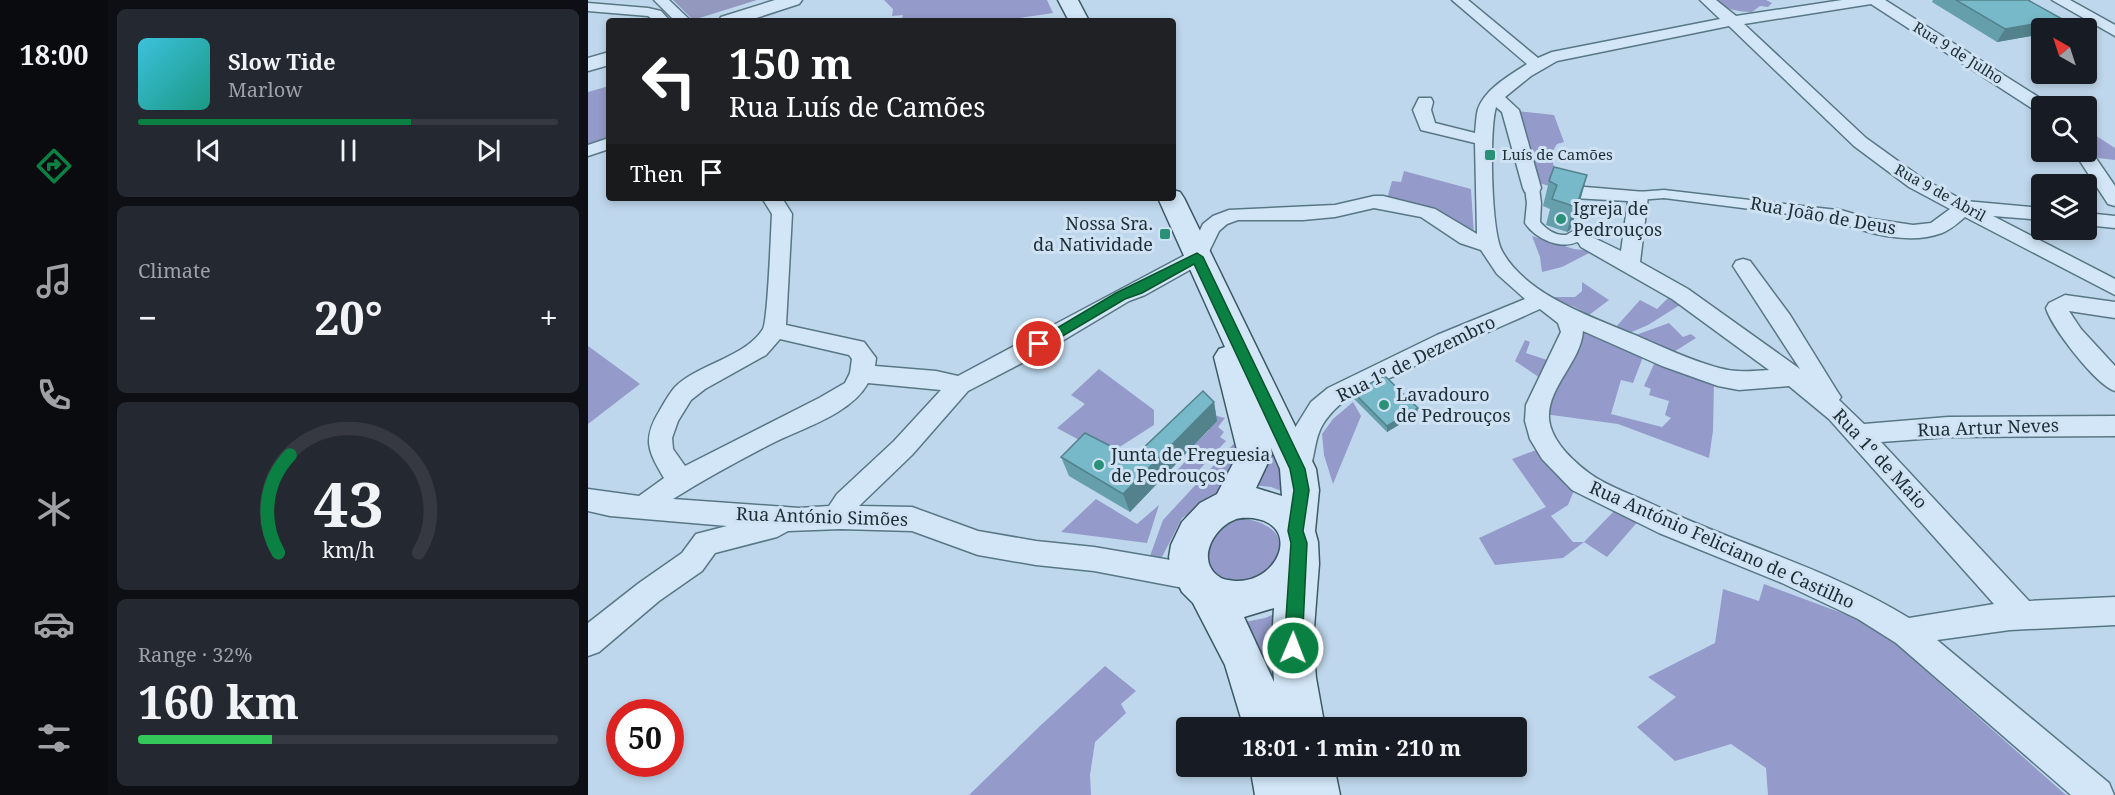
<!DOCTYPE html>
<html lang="en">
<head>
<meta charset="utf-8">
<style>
  body { margin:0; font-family:"Noto Serif",serif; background:#242831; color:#f1f3f6; height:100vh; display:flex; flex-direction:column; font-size:22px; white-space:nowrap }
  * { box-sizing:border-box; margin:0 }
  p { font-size:20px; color:#9ea1a6 }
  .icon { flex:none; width:33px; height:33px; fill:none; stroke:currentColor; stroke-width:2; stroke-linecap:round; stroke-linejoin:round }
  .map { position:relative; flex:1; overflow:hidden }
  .details { display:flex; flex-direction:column; gap:9px; padding:9px; background:#0d0f14; width:480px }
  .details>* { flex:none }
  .guide { position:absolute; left:18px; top:18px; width:570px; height:183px; border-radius:6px; box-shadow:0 3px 9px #0003; background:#202124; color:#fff; overflow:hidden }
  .needle { width:39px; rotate:321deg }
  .buttons { position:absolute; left:1443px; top:18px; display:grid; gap:12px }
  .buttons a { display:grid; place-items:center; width:66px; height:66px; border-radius:6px; background:#171b24; box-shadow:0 3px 9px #0003; font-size:30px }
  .speed { position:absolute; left:18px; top:699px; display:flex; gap:12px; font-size:30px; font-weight:700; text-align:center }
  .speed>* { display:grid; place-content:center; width:78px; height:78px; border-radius:50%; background:#171b24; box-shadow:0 3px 9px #0003; line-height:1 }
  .speed .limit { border:9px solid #d22; background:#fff; color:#111 }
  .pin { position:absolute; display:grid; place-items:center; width:51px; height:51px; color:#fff; margin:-26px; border:3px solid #fff; border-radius:50%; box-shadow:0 2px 6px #0007 }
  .me { position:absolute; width:66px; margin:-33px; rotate:1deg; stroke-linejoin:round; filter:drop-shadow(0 0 4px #0008) }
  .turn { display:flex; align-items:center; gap:21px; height:126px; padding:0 24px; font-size:27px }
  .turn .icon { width:78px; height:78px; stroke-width:2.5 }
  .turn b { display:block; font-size:42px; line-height:51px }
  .then { display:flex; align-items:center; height:57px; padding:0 24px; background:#0003; gap:12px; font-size:22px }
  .big { font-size:45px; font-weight:700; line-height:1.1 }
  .details .widget { flex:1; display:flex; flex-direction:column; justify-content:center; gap:9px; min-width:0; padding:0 21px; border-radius:9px; background:#242831 }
  .details .dial { align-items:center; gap:0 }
  .dial svg { height:156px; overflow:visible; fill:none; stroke:#363941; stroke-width:7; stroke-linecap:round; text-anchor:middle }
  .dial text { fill:#f1f3f6; stroke:none }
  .song { display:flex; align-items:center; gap:18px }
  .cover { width:72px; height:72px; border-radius:9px; background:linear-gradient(135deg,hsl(190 70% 55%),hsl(170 70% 35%)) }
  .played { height:6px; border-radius:3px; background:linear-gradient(90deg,#0b8043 65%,#363941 65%) }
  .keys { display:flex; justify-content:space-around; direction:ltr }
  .heat { display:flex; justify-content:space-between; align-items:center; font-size:33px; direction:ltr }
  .charge { height:9px; border-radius:4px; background:linear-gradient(90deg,#34c759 32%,#363941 0) }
  .trip { position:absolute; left:588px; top:717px; width:351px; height:60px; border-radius:6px; background:#171b24; box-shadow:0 3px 9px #0003; font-weight:700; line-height:60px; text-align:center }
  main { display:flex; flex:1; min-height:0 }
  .tabs { display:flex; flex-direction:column; width:108px; justify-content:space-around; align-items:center; background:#090b0e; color:#9ea1a6 }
  .tabs .icon { width:42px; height:42px }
  .tabs .selected { color:#0b8043 }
  .tabs b { font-size:27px; color:#f1f3f6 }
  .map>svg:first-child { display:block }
  .green { fill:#949ac9 }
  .cemetery { fill:#9398be }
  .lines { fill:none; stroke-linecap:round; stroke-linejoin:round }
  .pedestrian-casing { stroke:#587784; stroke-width:3 }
  .minor-casing { stroke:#587784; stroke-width:3 }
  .tertiary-casing { stroke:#587784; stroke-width:3 }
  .secondary-casing { stroke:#3c5a65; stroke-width:3 }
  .pedestrian { fill:#d2e6f7; fill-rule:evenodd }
  .minor { fill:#d2e6f7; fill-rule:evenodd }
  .tertiary { fill:#d2e6f7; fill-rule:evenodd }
  .secondary { fill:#d2e6f7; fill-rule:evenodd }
  .wall { fill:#669fac }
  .shaded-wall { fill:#53828c }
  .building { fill:#77b9c8; stroke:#53828c; stroke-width:1.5 }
  .route { fill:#0b8043; stroke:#07532c; stroke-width:1.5 }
  .poi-dot { fill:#2b9078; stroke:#cfe2f3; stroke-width:2 }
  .labels { text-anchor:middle; stroke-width:6; stroke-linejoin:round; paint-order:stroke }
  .far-street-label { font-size:15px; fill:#1c2e34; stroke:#cfe2f3 }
  .far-poi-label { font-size:15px; fill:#1c2e34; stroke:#cfe2f3; text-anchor:start }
  .poi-label { font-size:18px; fill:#1c2e34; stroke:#cfe2f3; text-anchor:start }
  .street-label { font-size:18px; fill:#1c2e34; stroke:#cfe2f3 }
</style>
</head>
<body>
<main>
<nav class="tabs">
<b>18:00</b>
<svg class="icon selected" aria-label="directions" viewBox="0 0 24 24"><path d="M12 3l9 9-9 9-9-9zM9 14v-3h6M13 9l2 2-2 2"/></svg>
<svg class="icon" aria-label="music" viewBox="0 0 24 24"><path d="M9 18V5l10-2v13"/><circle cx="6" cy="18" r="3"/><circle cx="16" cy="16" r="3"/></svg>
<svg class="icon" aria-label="phone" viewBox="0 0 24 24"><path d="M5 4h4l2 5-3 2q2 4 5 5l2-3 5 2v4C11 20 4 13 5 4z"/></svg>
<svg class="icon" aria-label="climate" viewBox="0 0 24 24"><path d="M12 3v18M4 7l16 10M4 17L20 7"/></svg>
<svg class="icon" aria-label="car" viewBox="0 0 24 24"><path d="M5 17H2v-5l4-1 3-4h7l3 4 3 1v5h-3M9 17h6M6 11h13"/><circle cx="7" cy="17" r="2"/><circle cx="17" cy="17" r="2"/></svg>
<svg class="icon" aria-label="filters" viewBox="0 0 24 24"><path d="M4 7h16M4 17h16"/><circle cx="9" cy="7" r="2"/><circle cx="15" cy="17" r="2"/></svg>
</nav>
<section class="details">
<div class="widget">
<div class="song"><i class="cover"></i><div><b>Slow Tide</b><p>Marlow</p></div></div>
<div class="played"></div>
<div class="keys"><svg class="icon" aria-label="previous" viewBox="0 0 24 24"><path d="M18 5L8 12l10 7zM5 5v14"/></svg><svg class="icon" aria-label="pause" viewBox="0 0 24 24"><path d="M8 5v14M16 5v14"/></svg><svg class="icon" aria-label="next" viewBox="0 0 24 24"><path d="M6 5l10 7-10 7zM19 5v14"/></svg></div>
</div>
<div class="widget"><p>Climate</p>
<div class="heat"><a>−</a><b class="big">20°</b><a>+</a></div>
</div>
<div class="widget dial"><svg viewBox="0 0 100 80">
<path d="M14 69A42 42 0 1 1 86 69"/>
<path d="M14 69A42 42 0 0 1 20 19" stroke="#0b8043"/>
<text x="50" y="56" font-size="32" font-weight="700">43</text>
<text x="50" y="72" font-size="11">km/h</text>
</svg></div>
<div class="widget"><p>Range · 32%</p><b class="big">160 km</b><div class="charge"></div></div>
</section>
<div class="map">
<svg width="1527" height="795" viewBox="0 0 1527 795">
  <rect width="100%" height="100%" fill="#bfd7ec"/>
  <g class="green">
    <polygon points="296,0 459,0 465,13 412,21 313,21 315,15 304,16 305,9"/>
    <path d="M1126,0h52l6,3 -4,4 -8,-1 -8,6c-14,0 -27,-3 -38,-12z"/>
    <polygon points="21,86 21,138 0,148 0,92"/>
    <polygon points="929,111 966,115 976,142 969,144 963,154 971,189 948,182"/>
    <polygon points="1499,130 1527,148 1527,160 1510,158 1499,136"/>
    <polygon points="816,171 883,189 886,236 799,199 804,181 813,182"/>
    <polygon points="944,236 986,249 1005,251 974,267 954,272 952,257"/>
    <polygon points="994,282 1021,300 1001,315 987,307 960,297 987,297 994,291"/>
    <polygon points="1081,297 1095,303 1060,325 1039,334 1027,328 1052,300 1069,309"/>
    <polygon points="1081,323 1095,337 1103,334 1108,338 1084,353 1045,336"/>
    <polygon points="995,331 1055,357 1045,383 1033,380 1023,414 1074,427 1083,418 1077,415 1081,401 1061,395 1063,389 1056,386 1067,362 1126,383 1125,431 1121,458 1030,424 956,414"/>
    <polygon points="937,340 942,342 938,353 962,361 952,378 927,361"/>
    <polygon points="0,346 52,384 0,424"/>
    <polygon points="511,369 566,410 566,425 519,455 469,428 497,404 483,395"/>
    <polygon points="765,402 773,416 745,484 736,455 734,434 745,419"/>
    <polygon points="625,415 637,418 630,427 636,432 632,437 638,441 598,484 583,477 606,452 602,449 621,430 607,421"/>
    <polygon points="672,423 690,455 701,494 683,487 664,485"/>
    <polygon points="651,438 654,445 640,481 627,497 594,518 573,559 562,556 575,520"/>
    <polygon points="951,449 987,488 980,505 963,516 985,542 996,542 1029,508 1052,519 1019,557 996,542 975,558 907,565 891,538 958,507 924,459"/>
    <polygon points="508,499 549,524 571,505 559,543 473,532"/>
    <path d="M650,519c26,-1 55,17 36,44 -39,58 -109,-21 -36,-44z"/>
    <polygon points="1176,584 1286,625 1478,795 1180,795 1178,768 1143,744 1087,761 1049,727 1088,697 1060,677 1127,643 1135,589 1171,601"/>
    <polygon points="693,611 702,727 657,622 677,618"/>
    <polygon points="517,666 548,691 533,704 538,713 507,742 502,775 503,795 381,795 452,726"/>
  </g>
  <polygon class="cemetery" points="85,0 169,0 105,20"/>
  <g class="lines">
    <defs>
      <g id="pedestrian">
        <path d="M944,184l7,4 2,15 -1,19c6,7 15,14 26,13 3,-1 5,-4 9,-4 7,-2 16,5 21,11l-3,3 -5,2 -11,-5c-18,8 -42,-4 -52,-19l2,-20 -2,-15z"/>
        <polygon points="1076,190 1249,210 1256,215 1249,220 1076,198 1050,200 1043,196 1050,192"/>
      </g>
      <g id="minor">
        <polygon points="66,0 81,0 103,21 87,21"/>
        <path d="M864,0h16l70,58 14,-6 168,-33 -20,-19h16l20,16 106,-16h43l163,103 2,3h-8v6l-6,-1 -165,-107 -127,20 122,114 57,41 42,22 77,7v12l-49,-4 122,63v16l-150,-78c-7,6 -15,13 -23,16 -35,13 -79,-1 -112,-14l-3,-4 3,-4 7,-2 35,10 41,6 18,-2 19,-14 -41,-22 -55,-41 -125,-120 -172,35 -26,15 -26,21 14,13 22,78 -2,4h-14l-2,-4 -21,-76 -6,-5c-7,23 -5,124 6,144 24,44 90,66 133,84 27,12 55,25 84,33 17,5 33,3 50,2l-97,-71 -91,-52 -3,-5 3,-5 7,-2 33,16 7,-50 -55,-3 -7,-2 -3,-4 3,-4 7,-2 72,6 3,4 -8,66 48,27 112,80 -67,-103 3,-5 7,-2 7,2 40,54 47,76 4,6 -2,3 25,24 84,-7 167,-1v20l-167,1 -67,5 148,159 86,-4v28l-105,5 -73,10 172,143 5,12h-43l-175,-152 -38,-24 -76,-36 -123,-50 -87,-43 -30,-31 -12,-20 -5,-18 1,-16 35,-73 -3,-9 -18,-14c-49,22 -98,43 -146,67 -23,11 -50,20 -66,41 -16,19 -11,39 -21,59l-9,4 -9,-4 -4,-7 8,-38 18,-29 17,-14 109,-53 88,-36 -28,-25 -16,-24 -21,-7 -39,-26 -47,-9 -39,9 -32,3h-65l-11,4 -8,7 -15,31 -59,33 -16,6 -82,49 -79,41 -56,64 -53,51 53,1 66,24 58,10 58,6 100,17 10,4 4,9 -4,9 -10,4 -100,-19 -58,-6 -58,-10 -66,-24 -71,-2 -53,2 -11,6 -62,16 -13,18 -43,30 -60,51 -11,4v-33l51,-40 43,-30 14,-19 31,-8 -117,-10 -22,-5v-22l51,7 25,-18c-16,-27 -22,-39 -4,-68 4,-7 9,-16 15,-23 23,-23 71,-30 88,-58 5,-9 8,-98 9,-115l-10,-16h20l10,16 -6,111 78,17 12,16 -1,8 61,5 22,5 231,-123 14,-29 10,-8 16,-6 106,-5 39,-9h9l52,13 42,25 -2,-91 -54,-13 -8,-20 6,-12h12l2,4 -2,8 4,13 40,10c1,-8 1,-17 3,-24 7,-20 32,-34 49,-45zM995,331l79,35 56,20 21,4 50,-4 40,33 165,185 -85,14c-81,-50 -173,-74 -259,-115 -19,-9 -44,-17 -61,-30 -16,-12 -38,-32 -40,-54 -2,-32 32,-57 34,-88zM192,339l69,16 3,4 -2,14 -5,10 -26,15 -134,68 -12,-17 -1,-11 6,-17 13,-21 14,-11 61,-34zM280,383l73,7 -47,51 -57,53 -8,12 -30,2 -126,-9c32,-20 65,-38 98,-55 31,-16 79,-29 97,-61z"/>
        <polygon points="1464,0 1482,0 1527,25 1527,36"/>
        <polygon points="0,3 60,8 73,11 82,21 67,21 60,16 0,11"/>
        <polygon points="21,138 21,149 0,156 0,145"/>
        <polygon points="1498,147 1501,148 1527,186 1527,206 1520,204 1486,152 1498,152"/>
        <polygon points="1498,213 1527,216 1527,228 1498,225"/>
        <path d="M1477,295l50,7v16l-46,-7 12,18 34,37v25c-19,-6 -63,-63 -69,-83l3,-5z"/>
      </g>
      <g id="tertiary">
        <polygon points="187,0 214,0 211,4 159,21 131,21 133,17"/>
        <polygon points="21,52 21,65 0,71 0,58"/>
      </g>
      <g id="secondary">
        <polygon points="470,0 490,0 501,21 481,21"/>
        <path d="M585,190l7,2 4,6 132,271 3,21 -4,41 3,11 1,22 -6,77 3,37 9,50h-81l-19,-63 -32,-62 -11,-11 -11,-23 -2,-12 2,-12 11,-23 18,-19 17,-9 21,-40 -24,-97 5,-8 6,-2 -67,-149h15zM683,448l9,21 2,27 -26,-8 16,-34zM665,518c49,7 26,65 -18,63 -5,-1 -10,-1 -14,-3 -26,-15 -9,-49 13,-58 6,-3 13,-2 19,-2zM686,608l-2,33 2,41 -30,-65z"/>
        <polygon points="662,766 746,766 752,795 667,795"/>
      </g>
    </defs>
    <use href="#pedestrian" class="pedestrian-casing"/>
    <use href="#minor" class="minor-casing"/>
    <use href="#tertiary" class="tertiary-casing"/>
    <use href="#secondary" class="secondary-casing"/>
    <use href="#pedestrian" class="pedestrian"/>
    <use href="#minor" class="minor"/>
    <use href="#tertiary" class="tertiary"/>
    <use href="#secondary" class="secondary"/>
  </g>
  <g class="wall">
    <polygon points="1345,0 1440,0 1474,19 1468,28 1454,28 1454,34 1409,42 1344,2"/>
    <polygon points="999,175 992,201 982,230 979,232 958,225 962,209 955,206 961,181"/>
    <polygon points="765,392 829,414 799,432 765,398"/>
    <polygon points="626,402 629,421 542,512 481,476 473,457 550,453"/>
  </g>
  <g class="shaded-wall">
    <polygon points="1474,19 1468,28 1454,28 1454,34 1409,42 1417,29"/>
    <polygon points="999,175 992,201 982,230 979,232 985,206"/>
    <polygon points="626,402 629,421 542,512 535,494"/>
    <polygon points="830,408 829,414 799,432 799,426"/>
  </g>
  <g class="building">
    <polygon points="1368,0 1440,0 1474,19 1417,29"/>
    <polygon points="966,167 999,175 989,204 985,206 964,199 969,185 961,181"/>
    <polygon points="797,376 830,408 799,426 765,392"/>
    <polygon points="615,391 626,402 535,494 473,457 497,433 538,454 542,449 550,453"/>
  </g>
  <polygon class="route" points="609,253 615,257 717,469 721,490 715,531 719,543 714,648 711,653 705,656 699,653 696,648 703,543 700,531 706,490 702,469 606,264 554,293 537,299 456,347 451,349 445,344 447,341 528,293"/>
  <g class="poi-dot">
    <rect x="896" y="149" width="12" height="12" rx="3"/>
    <circle cx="973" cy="219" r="6"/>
    <rect x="571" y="228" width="12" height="12" rx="3"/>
    <circle cx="796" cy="405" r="6"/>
    <circle cx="511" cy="465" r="6"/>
  </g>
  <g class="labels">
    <g class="far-street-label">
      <text transform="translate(1370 53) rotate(32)" y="5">Rua 9 de Julho</text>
      <text transform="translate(1352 193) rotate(29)" y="5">Rua 9 de Abril</text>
    </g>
    <g class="far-poi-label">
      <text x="914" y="160">Luís de Camões</text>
    </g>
    <g class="poi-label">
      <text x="985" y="215">Igreja de<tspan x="985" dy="21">Pedrouços</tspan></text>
      <text x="565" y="230" text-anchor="end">Nossa Sra.<tspan x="565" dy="21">da Natividade</tspan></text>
      <text x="808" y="401">Lavadouro<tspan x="808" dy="21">de Pedrouços</tspan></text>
      <text x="523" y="461">Junta de Freguesia<tspan x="523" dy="21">de Pedrouços</tspan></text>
    </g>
    <g class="street-label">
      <text transform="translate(1235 216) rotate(10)" y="6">Rua João de Deus</text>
      <text transform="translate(828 359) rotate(-26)" y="6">Rua 1º de Dezembro</text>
      <text transform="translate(1400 428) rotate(-2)" y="6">Rua Artur Neves</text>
      <text transform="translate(1292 459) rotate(47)" y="6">Rua 1º de Maio</text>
      <text transform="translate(234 517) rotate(2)" y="6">Rua António Simões</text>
      <text transform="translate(1134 545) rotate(24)" y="6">Rua António Feliciano de Castilho</text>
    </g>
  </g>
</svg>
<div class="buttons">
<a><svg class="needle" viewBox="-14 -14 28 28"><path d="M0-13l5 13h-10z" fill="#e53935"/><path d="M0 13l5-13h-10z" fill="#9ea1a6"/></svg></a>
<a><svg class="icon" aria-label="search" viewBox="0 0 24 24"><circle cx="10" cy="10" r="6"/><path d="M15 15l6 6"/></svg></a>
<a><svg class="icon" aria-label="layers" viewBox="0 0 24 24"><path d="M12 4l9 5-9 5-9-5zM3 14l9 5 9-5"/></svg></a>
</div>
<div class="speed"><div class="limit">50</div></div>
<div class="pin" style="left:451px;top:344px;background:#d93025"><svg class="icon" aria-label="arrive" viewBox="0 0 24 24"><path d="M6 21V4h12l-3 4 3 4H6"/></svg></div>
<svg class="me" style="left:705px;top:648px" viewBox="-20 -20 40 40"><circle r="17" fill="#0b8043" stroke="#fff" stroke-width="3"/><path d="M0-11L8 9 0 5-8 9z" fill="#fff"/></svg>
<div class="trip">18:01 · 1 min · 210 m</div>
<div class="guide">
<div class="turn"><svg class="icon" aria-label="left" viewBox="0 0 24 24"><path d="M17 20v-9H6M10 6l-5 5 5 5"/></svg><div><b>150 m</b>Rua Luís de Camões</div></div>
<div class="then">Then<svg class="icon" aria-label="arrive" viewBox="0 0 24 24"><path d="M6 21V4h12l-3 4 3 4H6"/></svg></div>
</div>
</div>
</main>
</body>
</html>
